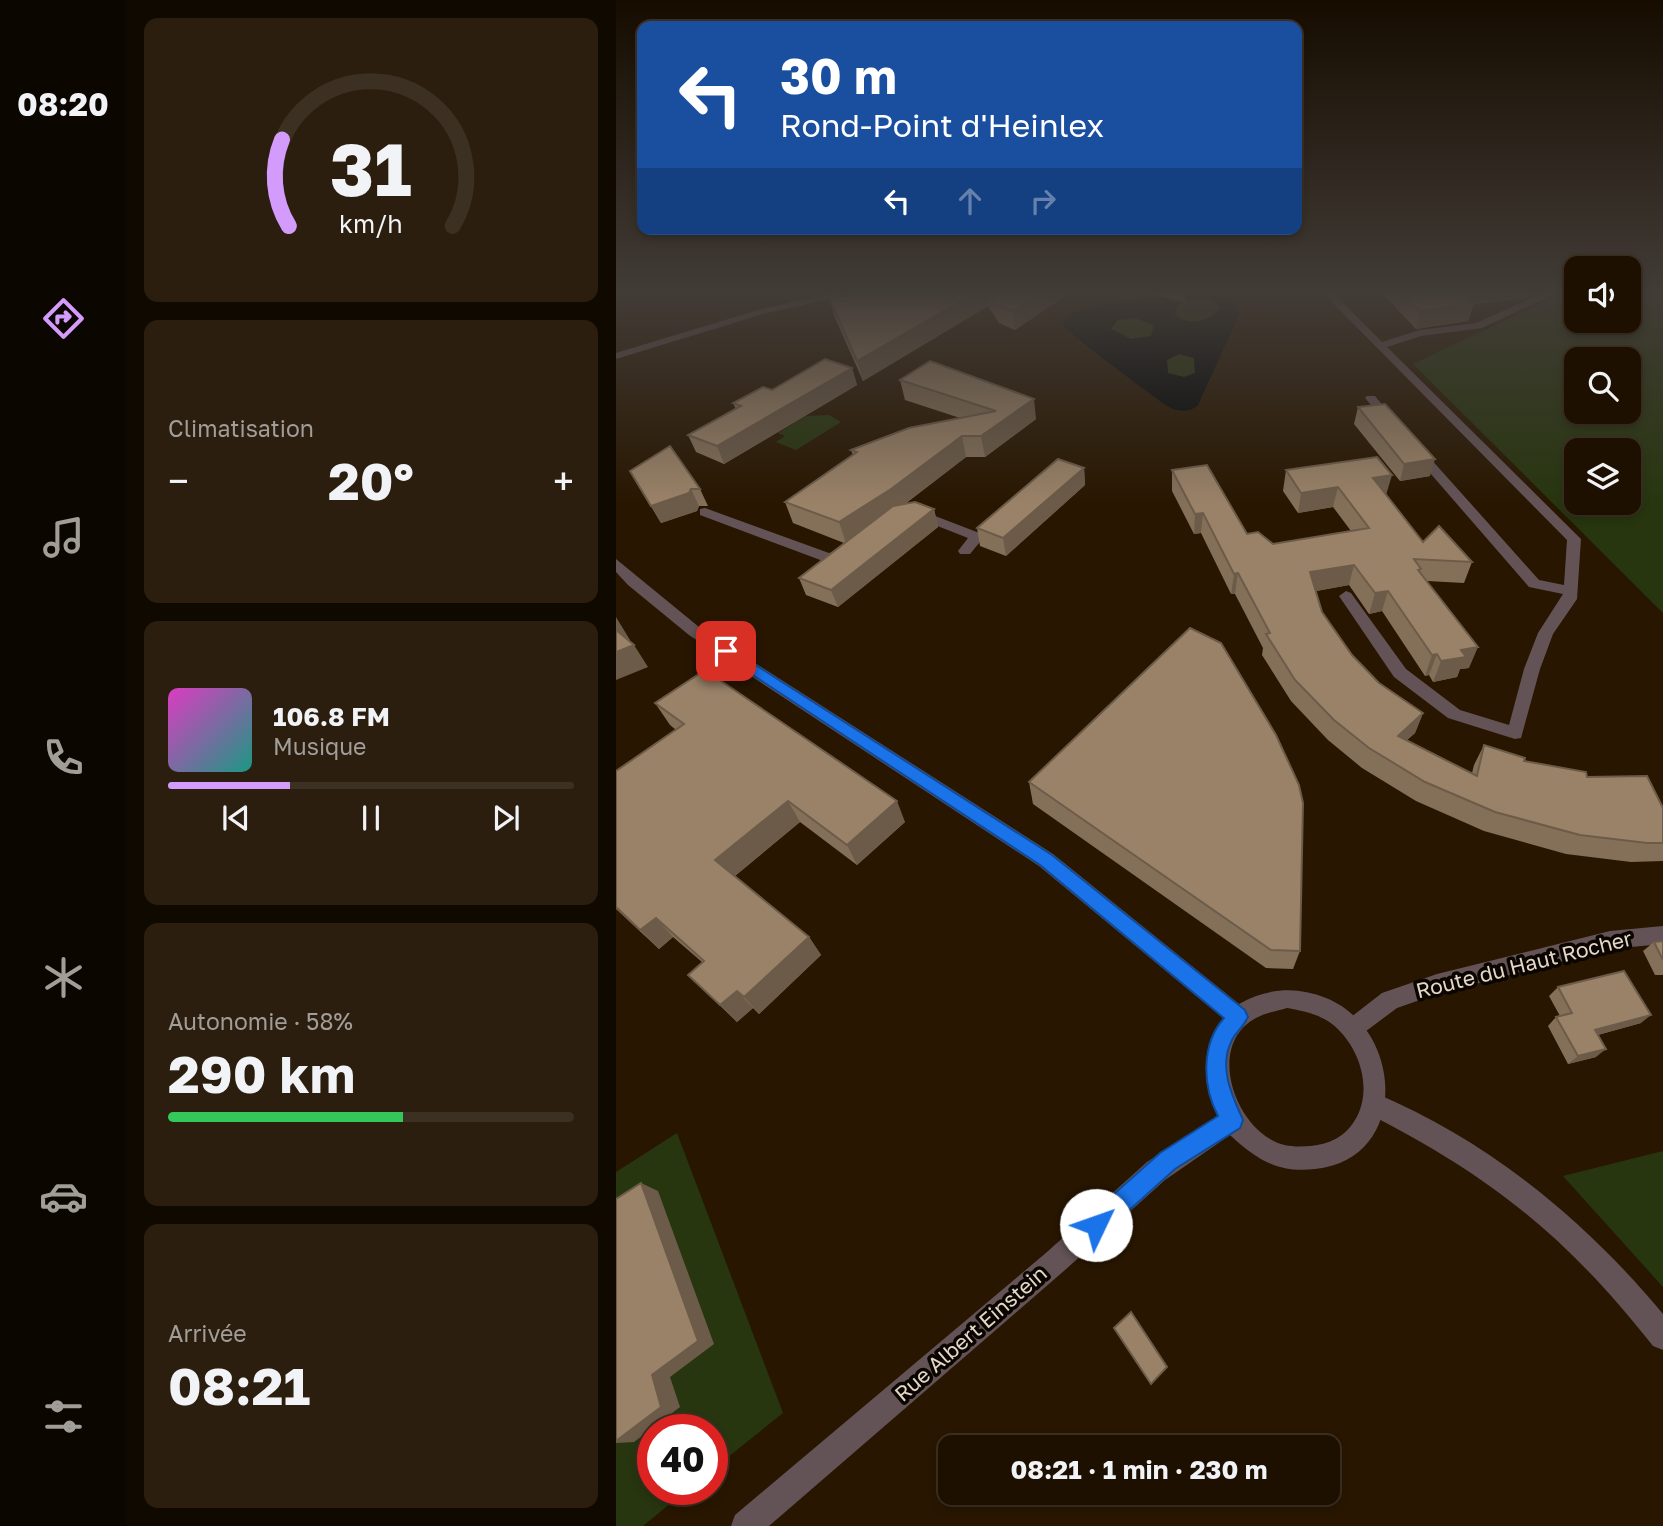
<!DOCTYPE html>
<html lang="fr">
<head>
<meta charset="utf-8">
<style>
  body { margin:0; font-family:"Golos Text",sans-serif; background:#2b1e0f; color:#f1f3f6; height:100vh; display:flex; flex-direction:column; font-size:26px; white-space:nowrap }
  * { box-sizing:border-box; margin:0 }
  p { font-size:23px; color:#a19d99 }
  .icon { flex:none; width:38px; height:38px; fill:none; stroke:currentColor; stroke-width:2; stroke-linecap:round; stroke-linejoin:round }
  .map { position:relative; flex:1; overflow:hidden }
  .side { display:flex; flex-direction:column; gap:18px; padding:18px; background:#100900; width:490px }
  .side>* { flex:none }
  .top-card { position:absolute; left:21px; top:21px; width:665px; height:214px; border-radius:14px; box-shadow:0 4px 10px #0003,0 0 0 2px #3c3022; background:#1a4fa0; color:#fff; overflow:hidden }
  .tools { position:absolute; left:948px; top:256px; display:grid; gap:14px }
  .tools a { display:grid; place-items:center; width:77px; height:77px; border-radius:14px; background:#1e1000; box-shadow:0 4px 10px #0003,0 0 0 2px #3c3022; font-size:35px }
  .speed { position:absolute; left:21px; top:1414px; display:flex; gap:14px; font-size:35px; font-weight:700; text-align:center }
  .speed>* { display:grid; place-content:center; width:91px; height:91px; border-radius:50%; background:#1e1000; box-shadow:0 4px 10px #0003,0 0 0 2px #3c3022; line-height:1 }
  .speed .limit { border:10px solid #d22; background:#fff; color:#111 }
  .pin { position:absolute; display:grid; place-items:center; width:60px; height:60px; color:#fff; margin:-30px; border-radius:14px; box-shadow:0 4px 10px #0006 }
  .me { position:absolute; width:77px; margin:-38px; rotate:48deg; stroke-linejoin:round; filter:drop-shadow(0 0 5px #0008) }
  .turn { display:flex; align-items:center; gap:24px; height:147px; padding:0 28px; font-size:32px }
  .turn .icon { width:91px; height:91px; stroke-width:2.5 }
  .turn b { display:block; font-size:49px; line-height:60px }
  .lanes { display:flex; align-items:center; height:66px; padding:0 28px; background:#0003; justify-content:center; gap:35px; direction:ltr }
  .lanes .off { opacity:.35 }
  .big { font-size:52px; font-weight:700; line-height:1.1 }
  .side .tile { flex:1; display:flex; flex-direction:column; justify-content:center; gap:10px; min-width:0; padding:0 24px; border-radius:14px; background:#2b1e0f }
  .side .dial { align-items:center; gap:0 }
  .dial svg { height:182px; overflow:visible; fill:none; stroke:#3c3022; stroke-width:7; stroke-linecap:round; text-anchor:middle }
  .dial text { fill:#f1f3f6; stroke:none }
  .song { display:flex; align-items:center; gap:21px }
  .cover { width:84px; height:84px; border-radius:10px; background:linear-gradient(135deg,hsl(310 70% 55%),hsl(170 70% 35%)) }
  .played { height:7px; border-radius:4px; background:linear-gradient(90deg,#d39cfc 30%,#3c3022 30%) }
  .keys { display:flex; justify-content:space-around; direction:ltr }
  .heat { display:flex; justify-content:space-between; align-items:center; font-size:38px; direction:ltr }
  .charge { height:10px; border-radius:5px; background:linear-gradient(90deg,#34c759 58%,#3c3022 0) }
  .trip { position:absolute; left:322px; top:1435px; width:402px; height:70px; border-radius:14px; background:#1e1000; box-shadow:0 4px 10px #0003,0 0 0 2px #3c3022; font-weight:700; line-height:70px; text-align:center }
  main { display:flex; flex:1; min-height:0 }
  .tabs { display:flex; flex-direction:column; width:126px; justify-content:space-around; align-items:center; background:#0c0600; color:#a19d99 }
  .tabs .icon { width:49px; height:49px }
  .tabs .active { color:#d39cfc }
  .tabs b { font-size:32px; color:#f1f3f6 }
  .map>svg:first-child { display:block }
  .green { fill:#27360f; fill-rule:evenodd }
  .water { fill:#000508; fill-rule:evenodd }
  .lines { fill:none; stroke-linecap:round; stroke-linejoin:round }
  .minor { fill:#635356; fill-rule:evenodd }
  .tertiary { fill:#635356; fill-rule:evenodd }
  .wall { fill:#847059 }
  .shaded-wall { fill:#6c5b49 }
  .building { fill:#9a8268; stroke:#6c5b49; stroke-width:2 }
  .route { fill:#1a73e8; stroke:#114b97; stroke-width:2 }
  .labels { text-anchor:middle; stroke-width:7; stroke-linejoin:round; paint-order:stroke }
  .near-street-label { font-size:21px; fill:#e3d7c9; stroke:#0b0500 }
</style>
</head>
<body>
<main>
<nav class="tabs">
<b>08:20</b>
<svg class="icon active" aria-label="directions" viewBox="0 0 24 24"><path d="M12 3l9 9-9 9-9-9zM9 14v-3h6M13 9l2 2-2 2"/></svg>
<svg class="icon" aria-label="music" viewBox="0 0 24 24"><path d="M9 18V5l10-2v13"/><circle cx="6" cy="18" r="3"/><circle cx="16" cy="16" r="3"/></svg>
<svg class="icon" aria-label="phone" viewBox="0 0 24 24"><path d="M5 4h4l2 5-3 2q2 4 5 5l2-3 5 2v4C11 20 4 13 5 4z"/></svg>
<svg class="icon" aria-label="climate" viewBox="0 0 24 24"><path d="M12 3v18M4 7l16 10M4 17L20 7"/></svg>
<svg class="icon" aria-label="car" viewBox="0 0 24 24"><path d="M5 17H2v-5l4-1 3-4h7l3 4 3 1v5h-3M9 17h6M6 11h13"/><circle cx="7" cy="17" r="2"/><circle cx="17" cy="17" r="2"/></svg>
<svg class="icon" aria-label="filters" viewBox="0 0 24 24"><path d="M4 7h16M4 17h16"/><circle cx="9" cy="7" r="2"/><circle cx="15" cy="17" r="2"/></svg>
</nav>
<section class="side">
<div class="tile dial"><svg viewBox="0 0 100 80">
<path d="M14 69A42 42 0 1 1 86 69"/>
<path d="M14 69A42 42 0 0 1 11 31" stroke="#d39cfc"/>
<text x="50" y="56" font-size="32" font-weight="700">31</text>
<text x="50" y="72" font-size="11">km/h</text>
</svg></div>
<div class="tile"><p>Climatisation</p>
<div class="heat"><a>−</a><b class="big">20°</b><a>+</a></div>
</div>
<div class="tile">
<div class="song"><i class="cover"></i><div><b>106.8 FM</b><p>Musique</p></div></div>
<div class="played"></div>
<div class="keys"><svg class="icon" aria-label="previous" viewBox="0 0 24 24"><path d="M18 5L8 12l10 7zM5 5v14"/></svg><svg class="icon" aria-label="pause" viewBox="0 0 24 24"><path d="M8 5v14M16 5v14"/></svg><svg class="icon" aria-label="next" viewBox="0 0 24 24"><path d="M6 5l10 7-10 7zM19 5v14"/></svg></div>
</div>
<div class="tile"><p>Autonomie · 58%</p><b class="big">290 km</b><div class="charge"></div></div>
<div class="tile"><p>Arrivée</p><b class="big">08:21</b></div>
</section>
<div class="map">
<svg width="1047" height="1526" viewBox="0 0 1047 1526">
  <rect width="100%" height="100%" fill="#281600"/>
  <g class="green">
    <path d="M954,290h7v30h52v-30h34v323l-250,-249zM961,359h52v52h-52zM961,450h52v52h-52z"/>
    <path d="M578,297l20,3 6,8c-11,14 -29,17 -44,9l-1,-10z"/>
    <polygon points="519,318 538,325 535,336 515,339 495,329 501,320"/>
    <polygon points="563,354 578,358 579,373 568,377 552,373 551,360"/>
    <polygon points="213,415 225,422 180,450 160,442 169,436 162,433 190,416"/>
    <polygon points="61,1133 167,1413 96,1470 96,1430 37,1430 37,1489 72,1489 27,1526 0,1526 0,1172"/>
    <polygon points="1047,1151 1047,1287 947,1176"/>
  </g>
  <path class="water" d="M578,291c18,-1 42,0 46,22l-42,92c-8,8 -21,7 -31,1 -15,-11 -101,-73 -104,-82l5,-9 14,-7zM589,297l14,7 1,4c-11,14 -32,19 -46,6l5,-11zM519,318l19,7 -3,11 -20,3 -20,-10 6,-9zM563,354l15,4 1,15 -11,4 -16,-4 -1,-13z"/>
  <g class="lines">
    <g class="minor">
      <polygon points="232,290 250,290 147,314 0,359 0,353 142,310"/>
      <polygon points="710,290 720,290 718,294 766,342 804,330 860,323 934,290 947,290 866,328 805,336 771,347 965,539 961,599 937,634 924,669 905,738 899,739 832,718 778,677 723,596 730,591 735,593 790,669 844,710 893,725 908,669 922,633 947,594 913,587 795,451 805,448 923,580 948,585 951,540 710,296"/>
      <polygon points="751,396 759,396 779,420 779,424 771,424 749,398"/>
      <polygon points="89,508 213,553 232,548 239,552 217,561 207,561 84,515 84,509"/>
      <polygon points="301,509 366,534 368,537 354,554 344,554 342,551 352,538 296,516 296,510"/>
      <polygon points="1047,926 1047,944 994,949 821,994 781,1008 738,1040 730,1037 727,1029 730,1021 766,993 821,974 994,931"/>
      <path d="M759,1093c114,48 210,127 288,221v36l-10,-4c-86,-109 -162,-170 -286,-233l-4,-8 4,-8z"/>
    </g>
    <path class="tertiary" d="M0,559l83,68 354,227 186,150c28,-16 57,-18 87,-6 78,31 84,162 -11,171 -37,4 -58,-9 -85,-34l-65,45 -100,90 -296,256h-38l4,-11 312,-263 100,-90 72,-47c-14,-29 -20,-71 5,-96l-185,-153 -350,-231 -61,-50 -12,-13zM671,1008c16,3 32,6 45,16 27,21 42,65 23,96 -10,17 -26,24 -44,26 -15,1 -28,1 -41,-7 -39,-23 -61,-96 -14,-121 9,-5 21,-7 31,-10z"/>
  </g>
  <g class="wall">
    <polygon points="269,290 458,290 399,330 383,323 372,306 247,381 219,318 214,299"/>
    <polygon points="509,290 570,290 570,303 525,291 513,293"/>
    <polygon points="763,290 928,290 909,298 858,304 852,321 800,329"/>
    <polygon points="236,368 241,385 108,464 80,452 72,435 120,409 117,403 156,390"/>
    <polygon points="284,380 420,419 369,457 350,457 289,504 318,509 322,527 222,607 190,595 183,578 228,543 177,523 169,502 237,455 235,450 344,418 289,400"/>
    <polygon points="742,407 814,476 784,481 738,424"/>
    <polygon points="468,468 469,485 390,556 364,546 361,528"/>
    <polygon points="556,470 631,534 657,544 735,531 717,507 682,513 667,491 670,470 770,495 807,542 856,562 848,583 811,581 853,668 844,669 841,677 817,682 813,675 809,676 766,611 753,614 733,585 700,591 706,612 736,655 763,683 807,713 799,733 791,740 856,773 858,765 868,745 908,761 971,777 1047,808 1047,861 1015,862 950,854 868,831 800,801 746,768 712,740 675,701 646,655 647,648 619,594 615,594 585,533 578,534 556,491"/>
    <polygon points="14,471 84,489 92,506 83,506 81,511 45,523"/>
    <polygon points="39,703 289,822 241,865 184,822 119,876 193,937 205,955 143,1014 137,1008 121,1022 72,975 86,962 57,937 43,949 0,909 0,771 60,730 54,725"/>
    <polygon points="413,782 684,951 677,969 650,968 417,804"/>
    <polygon points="1047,941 1047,975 1039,975 1027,951 1038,942"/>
    <polygon points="942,987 1025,1023 982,1035 980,1057 952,1064 932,1026 940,1017 944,1016 933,996"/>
  </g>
  <g class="shaded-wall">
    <polygon points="364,290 370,290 372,306 247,381 241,361"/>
    <polygon points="429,290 458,290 399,330 397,311"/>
    <polygon points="513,290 525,290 525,291 513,293"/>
    <polygon points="841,290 928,290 909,298 858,304 852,321 800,329 804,311"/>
    <polygon points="947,290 961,290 961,292 946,294"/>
    <polygon points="236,368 241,385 108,464 101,446"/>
    <polygon points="418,399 420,419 369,457 365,436"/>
    <polygon points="346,436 350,457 281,510 230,543 223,522"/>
    <polygon points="819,459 814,476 784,481 788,464"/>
    <polygon points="468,468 469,485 390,556 387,538"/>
    <polygon points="776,475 770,495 757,478"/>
    <polygon points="722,487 717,507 682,513 685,493"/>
    <polygon points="75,489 83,506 81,511 45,523 35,506"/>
    <polygon points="318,509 322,527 222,607 215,590"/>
    <polygon points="587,513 585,533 578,534 579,514"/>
    <polygon points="738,565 733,585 690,593 694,572"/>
    <polygon points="622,573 619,594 615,594 618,574"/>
    <polygon points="772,591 766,611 753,614 759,593"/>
    <polygon points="0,617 14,640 12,641 18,645 32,667 0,680"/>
    <polygon points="862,647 853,668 844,669 841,677 817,682 825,661 845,650"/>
    <polygon points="821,654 813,675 809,676 816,655"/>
    <polygon points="807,713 799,733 774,755 782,736"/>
    <polygon points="172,801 184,822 114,880 99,860"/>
    <polygon points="281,801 289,822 241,865 231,845"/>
    <polygon points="40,918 57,937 43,949 24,930"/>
    <polygon points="193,937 205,955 143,1014 128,997"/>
    <polygon points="121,991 137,1008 121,1022 104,1005"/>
    <polygon points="1035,1015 1025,1023 970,1038 979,1030"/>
    <polygon points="990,1049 980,1057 952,1064 962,1056"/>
    <polygon points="25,1183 42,1191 98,1344 54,1377 64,1407 18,1442 0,1443"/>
  </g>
  <g class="building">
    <polygon points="269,290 364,290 241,361 214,299"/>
    <polygon points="372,290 429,290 397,311 380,304"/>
    <polygon points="784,290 842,290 858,303 804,311"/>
    <polygon points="209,359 236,368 101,446 72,435 125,406 117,403 147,387 156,390"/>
    <polygon points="314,361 418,399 365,436 346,436 275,489 223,522 169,502 241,452 235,450 293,428 380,411 284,380"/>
    <polygon points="769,404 819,459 788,464 742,407"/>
    <polygon points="54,446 84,489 75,489 73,493 35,506 14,471"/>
    <polygon points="761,457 776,475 757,478 807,542 823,526 856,562 798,559 805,569 802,570 862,647 845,650 850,657 825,661 821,654 816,655 772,591 759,593 738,565 694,572 706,612 736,655 763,683 807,713 782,736 861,776 868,745 909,758 908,761 970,772 971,777 1031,776 1047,808 1047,843 1031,843 964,835 879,812 809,782 753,748 718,720 679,680 650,634 654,633 622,573 618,574 587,513 579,514 556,470 591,465 631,534 642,532 657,544 753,528 722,487 685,493 670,470"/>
    <polygon points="442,459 468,468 387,538 361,528"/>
    <polygon points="299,502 318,509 215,590 183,578 277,506"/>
    <polygon points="574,628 605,643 660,735 683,785 687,803 684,951 655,950 413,782"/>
    <polygon points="0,630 18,645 0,652"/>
    <polygon points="89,670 281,801 231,845 172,801 99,860 193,937 128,997 121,991 104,1005 72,975 88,961 40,918 24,930 0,907 0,771 68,724 39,703"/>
    <polygon points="1047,941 1047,960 1038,942"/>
    <polygon points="1008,971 1035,1015 979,1030 990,1049 962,1056 940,1017 956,1013 942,987"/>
    <polygon points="25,1183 82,1341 36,1375 45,1407 0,1441 0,1199"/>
    <polygon points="515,1312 551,1367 535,1384 498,1328"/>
  </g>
  <linearGradient id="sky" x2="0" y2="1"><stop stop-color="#160c00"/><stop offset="0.58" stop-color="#423c37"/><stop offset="1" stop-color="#423c37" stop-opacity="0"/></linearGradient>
  <rect width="1047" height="504" fill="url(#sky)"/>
  <path class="route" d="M110,646l326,209 193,155 3,7c-4,9 -11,14 -16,23 -14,27 0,55 11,80l-3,8 -65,41 -71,64 -8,4 -8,-4 -4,-8 4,-8 72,-64 58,-37c-16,-30 -17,-72 6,-98l-184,-153 -319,-211 -2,-3z"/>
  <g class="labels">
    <g class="near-street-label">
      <text transform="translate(908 965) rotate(-14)" y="7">Route du Haut Rocher</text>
      <text transform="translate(355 1334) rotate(-41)" y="7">Rue Albert Einstein</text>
    </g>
  </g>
</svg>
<div class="tools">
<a><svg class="icon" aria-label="sound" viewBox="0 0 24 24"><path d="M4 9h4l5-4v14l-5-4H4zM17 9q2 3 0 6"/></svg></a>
<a><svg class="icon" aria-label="search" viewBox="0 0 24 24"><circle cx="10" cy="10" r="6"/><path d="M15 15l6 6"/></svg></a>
<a><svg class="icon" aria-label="layers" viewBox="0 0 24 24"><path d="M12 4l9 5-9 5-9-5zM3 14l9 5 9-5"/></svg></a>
</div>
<div class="speed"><div class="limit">40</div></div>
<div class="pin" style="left:110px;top:651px;background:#d93025"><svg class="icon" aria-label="arrive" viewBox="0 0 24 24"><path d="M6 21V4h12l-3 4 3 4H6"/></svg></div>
<svg class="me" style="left:480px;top:1225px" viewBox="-20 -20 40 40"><circle r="19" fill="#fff"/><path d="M0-13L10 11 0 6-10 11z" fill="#1a73e8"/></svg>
<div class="trip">08:21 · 1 min · 230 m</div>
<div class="top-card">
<div class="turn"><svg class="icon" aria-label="left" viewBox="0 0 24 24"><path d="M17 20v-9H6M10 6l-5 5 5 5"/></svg><div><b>30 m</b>Rond-Point d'Heinlex</div></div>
<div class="lanes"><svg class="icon" aria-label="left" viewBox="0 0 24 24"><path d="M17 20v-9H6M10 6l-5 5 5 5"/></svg><svg class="icon off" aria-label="ahead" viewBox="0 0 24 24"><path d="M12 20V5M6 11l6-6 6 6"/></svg><svg class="icon off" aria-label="right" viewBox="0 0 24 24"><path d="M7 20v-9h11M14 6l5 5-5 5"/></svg></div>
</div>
</div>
</main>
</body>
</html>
